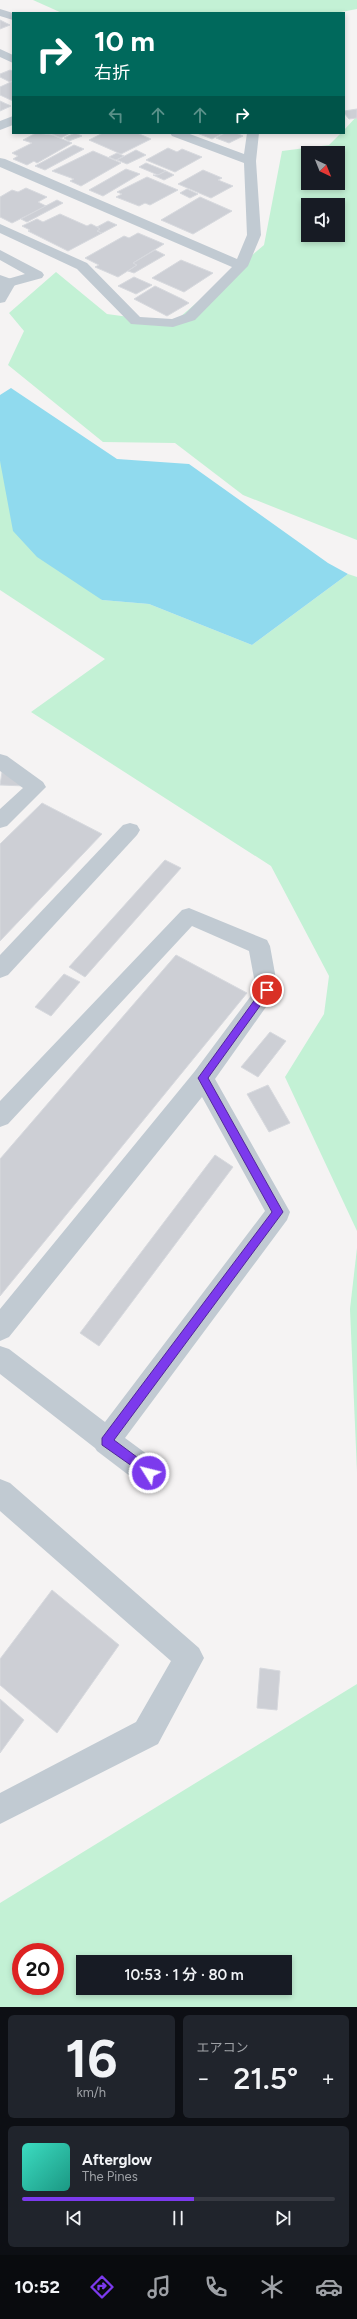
<!DOCTYPE html>
<html lang="ja">
<head>
<meta charset="utf-8">
<style>
  body { margin:0; font-family:Figtree,"Noto Sans JP",sans-serif; background:#20242c; color:#f1f3f6; height:100vh; display:flex; flex-direction:column; font-size:15px; white-space:nowrap }
  * { box-sizing:border-box; margin:0 }
  p { font-size:13px; color:#9ea1a6 }
  .icon { flex:none; width:22px; height:22px; fill:none; stroke:currentColor; stroke-width:2; stroke-linecap:round; stroke-linejoin:round }
  .map { position:relative; height:2007px; overflow:hidden }
  .side { display:flex; flex-direction:column; gap:8px; padding:8px; background:#0d0f14; flex:1 }
  .side>* { flex:none }
  .guide { position:absolute; left:12px; top:12px; width:333px; height:122px; border-radius:0px; box-shadow:0 2px 6px #0003; background:#00695c; color:#fff; overflow:hidden }
  .needle { width:26px; rotate:137deg }
  .fabs { position:absolute; left:301px; top:146px; display:grid; gap:8px }
  .fabs a { display:grid; place-items:center; width:44px; height:44px; border-radius:0px; background:#171b24; box-shadow:0 2px 6px #0003; font-size:20px }
  .speed { position:absolute; left:12px; top:1943px; display:flex; gap:8px; font-size:20px; font-weight:700; text-align:center }
  .speed>* { display:grid; place-content:center; width:52px; height:52px; border-radius:50%; background:#171b24; box-shadow:0 2px 6px #0003; line-height:1 }
  .speed .limit { border:6px solid #d22; background:#fff; color:#111 }
  .pin { position:absolute; display:grid; place-items:center; width:34px; height:34px; color:#fff; margin:-17px; border:2px solid #fff; border-radius:50%; box-shadow:0 1px 4px #0007 }
  .me { position:absolute; width:44px; margin:-22px; rotate:306deg; stroke-linejoin:round; filter:drop-shadow(0 0 3px #0008) }
  .turn { display:flex; align-items:center; gap:14px; height:84px; padding:0 16px; font-size:18px }
  .turn .icon { width:52px; height:52px; stroke-width:2.5 }
  .turn b { display:block; font-size:28px; line-height:34px }
  .lanes { display:flex; align-items:center; height:38px; padding:0 16px; background:#0003; justify-content:center; gap:20px; direction:ltr }
  .lanes .off { opacity:.35 }
  .big { font-size:30px; font-weight:600; line-height:1.1 }
  .side .card { flex:1; display:flex; flex-direction:column; justify-content:center; gap:6px; min-width:0; padding:0 14px; border-radius:6px; background:#20242c }
  .side .dial { align-items:center; gap:0 }
  .dial b { font-size:52px; line-height:1 }
  .song { display:flex; align-items:center; gap:12px }
  .cover { width:48px; height:48px; border-radius:6px; background:linear-gradient(135deg,hsl(170 70% 55%),hsl(170 70% 35%)) }
  .played { height:4px; border-radius:2px; background:linear-gradient(90deg,#7c3aed 55%,#363941 55%) }
  .keys { display:flex; justify-content:space-around; direction:ltr }
  .heat { display:flex; justify-content:space-between; align-items:center; font-size:22px; direction:ltr }
  .side .tiles { flex:1; display:grid; gap:8px; grid-template-columns:1fr 1fr }
  .card:last-child { grid-column:span 2 }
  .trip { position:absolute; left:76px; top:1955px; width:216px; height:40px; border-radius:0px; background:#171b24; box-shadow:0 2px 6px #0003; font-weight:600; line-height:40px; text-align:center }
  .tab-bar { display:flex; height:64px; justify-content:space-around; align-items:center; background:#090b0e; color:#9ea1a6 }
  .tab-bar .icon { width:28px; height:28px }
  .tab-bar .on { color:#7c3aed }
  .tab-bar b { font-size:18px; color:#f1f3f6 }
  .map>svg:first-child { display:block }
  .green { fill:#c3f1d5; fill-rule:evenodd }
  .water { fill:#90daee }
  .building { fill:#cdcfd5; stroke:#d7d9de }
  .lines { fill:none; stroke-linecap:round; stroke-linejoin:round }
  .service { fill:#c1cad2; fill-rule:evenodd }
  .minor { fill:#c1cad2; fill-rule:evenodd }
  .tertiary { fill:#c1cad2; fill-rule:evenodd }
  .route { fill:#7c3aed; stroke:#51269a }
</style>
</head>
<body>
<div class="map">
<svg width="357" height="2007" viewBox="0 0 357 2007">
  <rect width="100%" height="100%" fill="#f5f3f3"/>
  <g class="green">
    <polygon points="33,0 357,0 357,9 336,13 62,13"/>
    <path d="M357,116v424l-114,-45 -68,-52 -72,-1 -95,-77 16,-34 -15,-18 47,-41 51,42 66,9 91,-78 18,-94 47,-6 12,-12h3v-3zM308,153h30v30h-30zM308,205h30v30h-30z"/>
    <polygon points="0,461 102,600 149,604 252,645 348,574 357,577 357,1231 285,1077 324,1014 329,976 271,866 31,712 105,659 0,590"/>
    <polygon points="357,1248 357,1472 350,1309"/>
    <path d="M357,1684v323h-357v-104zM21,1952h34v34h-34zM83,1962h202v26h-202z"/>
  </g>
  <polygon class="water" points="11,388 117,459 189,464 328,563 348,574 252,645 149,604 102,600 37,557 13,531 0,461 0,395"/>
  <g class="building">
    <polygon points="0,20 10,25 0,29"/>
    <polygon points="10,70 13,71 13,81 10,82 0,77 0,74"/>
    <polygon points="13,81 13,101 0,95 0,87"/>
    <polygon points="0,101 11,106 0,111"/>
    <polygon points="357,109 357,118 349,119 344,113 344,111"/>
    <polygon points="36,133 52,135 72,143 37,163 34,161 27,165 13,159 18,156 12,153 32,143 23,140"/>
    <polygon points="50,133 70,133 61,138"/>
    <polygon points="75,133 82,136 69,141 64,138"/>
    <polygon points="103,133 137,133 151,139 121,154 89,140"/>
    <polygon points="197,133 223,133 212,139"/>
    <polygon points="225,133 236,133 243,136 229,143 216,138"/>
    <polygon points="74,145 84,149 45,170 35,166"/>
    <polygon points="168,148 177,152 182,149 202,157 175,172 146,160"/>
    <polygon points="136,150 146,155 127,164 117,160"/>
    <polygon points="93,151 121,163 81,186 70,181 74,179 52,171"/>
    <polygon points="117,153 124,156 116,160 109,157"/>
    <polygon points="146,163 166,171 158,175 139,167"/>
    <polygon points="126,169 140,174 103,196 89,190"/>
    <polygon points="203,170 222,178 218,180 233,186 211,198 178,184"/>
    <polygon points="166,171 174,175 164,180 153,175 158,175"/>
    <polygon points="147,177 178,190 150,205 145,203 139,206 116,197 122,194 117,192"/>
    <polygon points="26,188 47,197 38,202 46,206 12,223 0,217 0,197 12,190 18,192"/>
    <polygon points="187,189 198,194 190,198 180,193"/>
    <polygon points="200,197 232,211 193,234 161,220"/>
    <polygon points="57,200 63,203 27,222 21,219"/>
    <polygon points="60,214 87,226 91,224 97,227 100,229 97,231 102,233 68,251 28,231 30,230 22,226 37,219 43,222"/>
    <polygon points="108,221 117,225 102,233 97,231 100,229 97,227"/>
    <polygon points="138,233 164,244 133,263 137,265 118,277 95,267 99,265 85,258 124,236 129,238"/>
    <polygon points="155,250 165,255 134,273 128,271 137,265 133,263"/>
    <polygon points="181,260 213,273 184,292 152,278"/>
    <polygon points="134,277 152,285 136,294 118,286"/>
    <polygon points="155,286 182,299 189,303 167,316 134,299"/>
    <polygon points="2,772 25,786 0,785"/>
    <polygon points="42,803 102,834 0,941 0,844"/>
    <polygon points="165,860 181,868 85,977 69,967"/>
    <polygon points="176,955 247,993 0,1296 0,1159"/>
    <polygon points="64,974 80,982 51,1016 35,1007"/>
    <polygon points="270,1032 286,1041 258,1077 241,1067"/>
    <polygon points="268,1085 290,1123 269,1132 247,1094"/>
    <polygon points="215,1155 233,1167 99,1346 80,1333"/>
    <polygon points="52,1590 119,1645 57,1733 0,1685 0,1659"/>
    <polygon points="260,1668 280,1671 277,1710 257,1708"/>
    <polygon points="0,1699 24,1720 0,1753"/>
  </g>
  <g class="lines">
    <g class="service">
      <polygon points="0,754 7,756 43,782 46,787 7,826 0,828 0,809 23,788 0,771"/>
      <polygon points="130,823 137,825 140,830 137,835 8,975 0,978 0,955 123,825"/>
      <polygon points="189,908 267,940 270,946 278,990 215,1079 290,1212 287,1220 125,1438 159,1463 163,1473 159,1483 149,1487 139,1483 97,1451 95,1448 0,1374 0,1346 9,1349 105,1422 265,1211 202,1097 9,1337 0,1341 0,1309 195,1071 256,989 249,951 192,926 8,1124 0,1127 0,1101 182,910"/>
    </g>
    <g class="minor">
      <polygon points="0,9 13,13 13,20 0,16"/>
      <polygon points="0,49 13,55 13,63 0,57"/>
      <polygon points="13,116 13,125 0,130 0,121"/>
      <polygon points="170,133 187,133 244,154 247,133 259,133 256,161 261,235 248,266 195,320 173,327 131,324 77,269 0,233 0,224 87,263 140,317 172,319 185,314 232,267 0,167 0,158 5,159 237,259 247,235 244,163 172,136"/>
      <polygon points="0,250 42,272 44,275 42,278 9,287 4,286 2,283 4,280 25,274 0,260"/>
      <polygon points="0,1479 10,1483 199,1648 204,1658 158,1744 0,1824 0,1793 136,1722 171,1661 0,1511"/>
    </g>
    <polygon class="tertiary" points="0,275 14,280 16,283 5,302 0,303"/>
  </g>
  <polygon class="route" points="267,986 270,987 270,992 208,1078 283,1212 114,1440 153,1469 154,1473 153,1477 149,1478 102,1445 102,1438 272,1212 198,1078 264,987"/>
</svg>
<div class="fabs">
<a><svg class="needle" viewBox="-14 -14 28 28"><path d="M0-13l5 13h-10z" fill="#e53935"/><path d="M0 13l5-13h-10z" fill="#9ea1a6"/></svg></a>
<a><svg class="icon" aria-label="sound" viewBox="0 0 24 24"><path d="M4 9h4l5-4v14l-5-4H4zM17 9q2 3 0 6"/></svg></a>
</div>
<div class="speed"><div class="limit">20</div></div>
<div class="pin" style="left:267px;top:990px;background:#d93025"><svg class="icon" aria-label="arrive" viewBox="0 0 24 24"><path d="M6 21V4h12l-3 4 3 4H6"/></svg></div>
<svg class="me" style="left:149px;top:1473px" viewBox="-20 -20 40 40"><circle r="17" fill="#7c3aed" stroke="#fff" stroke-width="3"/><path d="M0-11L8 9 0 5-8 9z" fill="#fff"/></svg>
<div class="trip">10:53 · 1 分 · 80 m</div>
<div class="guide">
<div class="turn"><svg class="icon" aria-label="right" viewBox="0 0 24 24"><path d="M7 20v-9h11M14 6l5 5-5 5"/></svg><div><b>10 m</b>右折</div></div>
<div class="lanes"><svg class="icon off" aria-label="left" viewBox="0 0 24 24"><path d="M17 20v-9H6M10 6l-5 5 5 5"/></svg><svg class="icon off" aria-label="ahead" viewBox="0 0 24 24"><path d="M12 20V5M6 11l6-6 6 6"/></svg><svg class="icon off" aria-label="ahead" viewBox="0 0 24 24"><path d="M12 20V5M6 11l6-6 6 6"/></svg><svg class="icon" aria-label="right" viewBox="0 0 24 24"><path d="M7 20v-9h11M14 6l5 5-5 5"/></svg></div>
</div>
</div>
<section class="side">
<div class="tiles">
<div class="card dial"><b>16</b><p>km/h</p></div>
<div class="card"><p>エアコン</p>
<div class="heat"><a>−</a><b class="big">21.5°</b><a>+</a></div>
</div>
<div class="card">
<div class="song"><i class="cover"></i><div><b>Afterglow</b><p>The Pines</p></div></div>
<div class="played"></div>
<div class="keys"><svg class="icon" aria-label="previous" viewBox="0 0 24 24"><path d="M18 5L8 12l10 7zM5 5v14"/></svg><svg class="icon" aria-label="pause" viewBox="0 0 24 24"><path d="M8 5v14M16 5v14"/></svg><svg class="icon" aria-label="next" viewBox="0 0 24 24"><path d="M6 5l10 7-10 7zM19 5v14"/></svg></div>
</div>
</div>
</section>
<nav class="tab-bar">
<b>10:52</b>
<svg class="icon on" aria-label="directions" viewBox="0 0 24 24"><path d="M12 3l9 9-9 9-9-9zM9 14v-3h6M13 9l2 2-2 2"/></svg>
<svg class="icon" aria-label="music" viewBox="0 0 24 24"><path d="M9 18V5l10-2v13"/><circle cx="6" cy="18" r="3"/><circle cx="16" cy="16" r="3"/></svg>
<svg class="icon" aria-label="phone" viewBox="0 0 24 24"><path d="M5 4h4l2 5-3 2q2 4 5 5l2-3 5 2v4C11 20 4 13 5 4z"/></svg>
<svg class="icon" aria-label="climate" viewBox="0 0 24 24"><path d="M12 3v18M4 7l16 10M4 17L20 7"/></svg>
<svg class="icon" aria-label="car" viewBox="0 0 24 24"><path d="M5 17H2v-5l4-1 3-4h7l3 4 3 1v5h-3M9 17h6M6 11h13"/><circle cx="7" cy="17" r="2"/><circle cx="17" cy="17" r="2"/></svg>
</nav>
</body>
</html>
